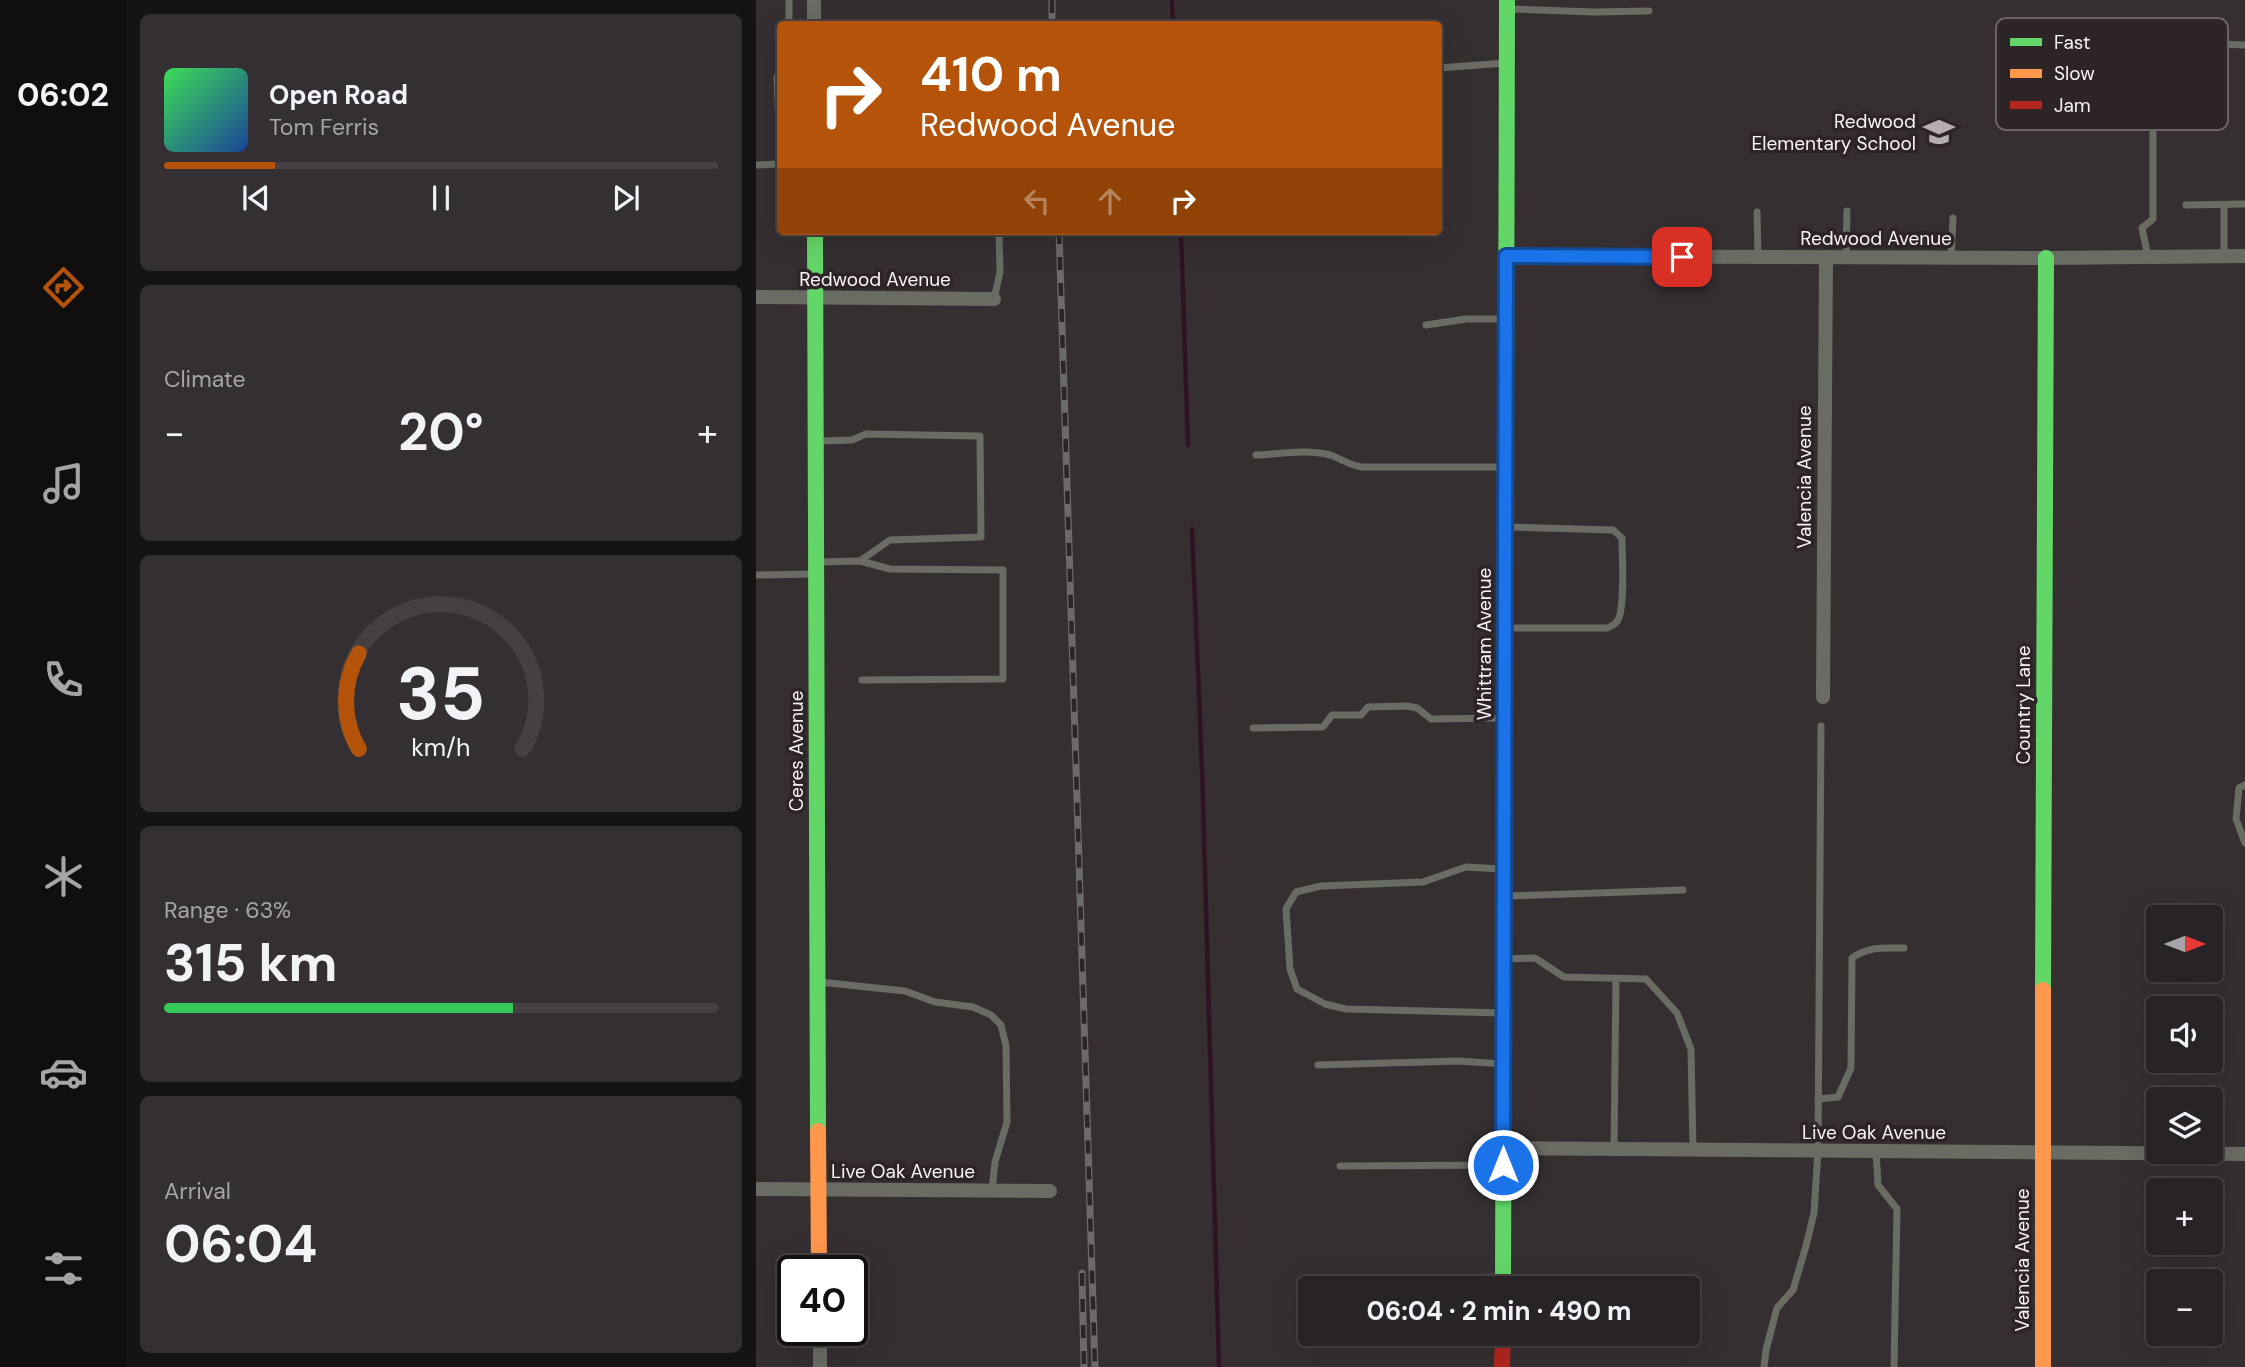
<!DOCTYPE html>
<html lang="en">
<head>
<meta charset="utf-8">
<style>
  body { margin:0; font-family:"DM Sans",sans-serif; background:#342f32; color:#f1f3f6; height:100vh; display:flex; flex-direction:column; font-size:26px; white-space:nowrap }
  * { box-sizing:border-box; margin:0 }
  p { font-size:23px; color:#a5a4a7 }
  .icon { flex:none; width:38px; height:38px; fill:none; stroke:currentColor; stroke-width:2; stroke-linecap:round; stroke-linejoin:round }
  .map { position:relative; flex:1; overflow:hidden }
  .side { display:flex; flex-direction:column; gap:14px; padding:14px; background:#161315; width:630px }
  .side>* { flex:none }
  .guide { position:absolute; left:21px; top:21px; width:665px; height:214px; border-radius:7px; box-shadow:0 7px 28px #0002,0 0 0 2px #444043; background:#b45309; color:#fff; overflow:hidden }
  .needle { width:46px; rotate:90deg }
  .controls { position:absolute; left:1390px; top:905px; display:grid; gap:14px }
  .controls a { display:grid; place-items:center; width:77px; height:77px; border-radius:7px; background:#282326; box-shadow:0 7px 28px #0002,0 0 0 2px #444043; font-size:35px }
  .speed { position:absolute; left:21px; top:1255px; display:flex; gap:14px; font-size:35px; font-weight:700; text-align:center }
  .speed>* { display:grid; place-content:center; width:91px; height:91px; border-radius:50%; background:#282326; box-shadow:0 7px 28px #0002,0 0 0 2px #444043; line-height:1 }
  .speed .limit { border:4px solid #111; border-radius:10px; background:#fff; color:#111 }
  .pin { position:absolute; display:grid; place-items:center; width:60px; height:60px; color:#fff; margin:-30px; border-radius:14px; box-shadow:0 4px 10px #0006 }
  .me { position:absolute; width:77px; margin:-38px; rotate:0deg; stroke-linejoin:round; filter:drop-shadow(0 0 5px #0008) }
  .turn { display:flex; align-items:center; gap:24px; height:147px; padding:0 28px; font-size:32px }
  .turn .icon { width:91px; height:91px; stroke-width:2.5 }
  .turn b { display:block; font-size:49px; line-height:60px }
  .lanes { display:flex; align-items:center; height:66px; padding:0 28px; background:#0003; justify-content:center; gap:35px; direction:ltr }
  .lanes .off { opacity:.35 }
  .big { font-size:52px; font-weight:700; line-height:1.1 }
  .side .card { flex:1; display:flex; flex-direction:column; justify-content:center; gap:10px; min-width:0; padding:0 24px; border-radius:10px; background:#342f32 }
  .side .dial { align-items:center; gap:0 }
  .dial svg { height:182px; overflow:visible; fill:none; stroke:#444043; stroke-width:7; stroke-linecap:round; text-anchor:middle }
  .dial text { fill:#f1f3f6; stroke:none }
  .song { display:flex; align-items:center; gap:21px }
  .cover { width:84px; height:84px; border-radius:10px; background:linear-gradient(135deg,hsl(130 70% 55%),hsl(220 70% 35%)) }
  .played { height:7px; border-radius:4px; background:linear-gradient(90deg,#b45309 20%,#444043 20%) }
  .keys { display:flex; justify-content:space-around; direction:ltr }
  .heat { display:flex; justify-content:space-between; align-items:center; font-size:38px; direction:ltr }
  .charge { height:10px; border-radius:5px; background:linear-gradient(90deg,#34c759 63%,#444043 0) }
  .trip { position:absolute; left:542px; top:1276px; width:402px; height:70px; border-radius:7px; background:#282326; box-shadow:0 7px 28px #0002,0 0 0 2px #444043; font-weight:700; line-height:70px; text-align:center }
  main { display:flex; flex:1; min-height:0 }
  .menu { display:flex; flex-direction:column; width:126px; justify-content:space-around; align-items:center; background:#100e0f; color:#a5a4a7 }
  .menu .icon { width:49px; height:49px }
  .menu .on { color:#b45309 }
  .menu b { font-size:32px; color:#f1f3f6 }
  .map>svg:first-child { display:block }
  .lines { fill:none; stroke-linecap:round; stroke-linejoin:round }
  .stream { stroke:#2e1423; stroke-width:4.5 }
  .lane { stroke:#686c63; stroke-width:7 }
  .street { stroke:#686c63; stroke-width:14 }
  .fast { stroke:#63d668; stroke-width:16 }
  .slow { stroke:#ff974d; stroke-width:16 }
  .jam { stroke:#b3261e; stroke-width:16 }
  .rail-casing { stroke:#6b6a68; stroke-width:7 }
  .rail { stroke:#2d2428; stroke-width:4.5; stroke-dasharray:13; stroke-linecap:butt }
  .route-casing { stroke:#114b97; stroke-width:18 }
  .route { stroke:#1a73e8; stroke-width:12 }
  .labels { text-anchor:middle; stroke-width:7; stroke-linejoin:round; paint-order:stroke }
  .poi-label { font-size:19px; fill:#f9f3f6; stroke:#2d2428; text-anchor:end }
  .street-label { font-size:19px; fill:#f9f3f6; stroke:#2d2428 }
  .key { fill:#2d2428; stroke:#6a6266; stroke-width:2 }
  .key-label { font-size:19px; fill:#f9f3f6 }
</style>
</head>
<body>
<main>
<nav class="menu">
<b>06:02</b>
<svg class="icon on" aria-label="directions" viewBox="0 0 24 24"><path d="M12 3l9 9-9 9-9-9zM9 14v-3h6M13 9l2 2-2 2"/></svg>
<svg class="icon" aria-label="music" viewBox="0 0 24 24"><path d="M9 18V5l10-2v13"/><circle cx="6" cy="18" r="3"/><circle cx="16" cy="16" r="3"/></svg>
<svg class="icon" aria-label="phone" viewBox="0 0 24 24"><path d="M5 4h4l2 5-3 2q2 4 5 5l2-3 5 2v4C11 20 4 13 5 4z"/></svg>
<svg class="icon" aria-label="climate" viewBox="0 0 24 24"><path d="M12 3v18M4 7l16 10M4 17L20 7"/></svg>
<svg class="icon" aria-label="car" viewBox="0 0 24 24"><path d="M5 17H2v-5l4-1 3-4h7l3 4 3 1v5h-3M9 17h6M6 11h13"/><circle cx="7" cy="17" r="2"/><circle cx="17" cy="17" r="2"/></svg>
<svg class="icon" aria-label="filters" viewBox="0 0 24 24"><path d="M4 7h16M4 17h16"/><circle cx="9" cy="7" r="2"/><circle cx="15" cy="17" r="2"/></svg>
</nav>
<section class="side">
<div class="card">
<div class="song"><i class="cover"></i><div><b>Open Road</b><p>Tom Ferris</p></div></div>
<div class="played"></div>
<div class="keys"><svg class="icon" aria-label="previous" viewBox="0 0 24 24"><path d="M18 5L8 12l10 7zM5 5v14"/></svg><svg class="icon" aria-label="pause" viewBox="0 0 24 24"><path d="M8 5v14M16 5v14"/></svg><svg class="icon" aria-label="next" viewBox="0 0 24 24"><path d="M6 5l10 7-10 7zM19 5v14"/></svg></div>
</div>
<div class="card"><p>Climate</p>
<div class="heat"><a>−</a><b class="big">20°</b><a>+</a></div>
</div>
<div class="card dial"><svg viewBox="0 0 100 80">
<path d="M14 69A42 42 0 1 1 86 69"/>
<path d="M14 69A42 42 0 0 1 14 27" stroke="#b45309"/>
<text x="50" y="56" font-size="32" font-weight="700">35</text>
<text x="50" y="72" font-size="11">km/h</text>
</svg></div>
<div class="card"><p>Range · 63%</p><b class="big">315 km</b><div class="charge"></div></div>
<div class="card"><p>Arrival</p><b class="big">06:04</b></div>
</section>
<div class="map">
<svg width="1489" height="1367" viewBox="0 0 1489 1367">
  <rect width="100%" height="100%" fill="#352f32"/>
  <g class="lines">
    <g class="stream">
      <polyline points="416,0 417,24"/>
      <polyline points="425,231 432,445"/>
      <polyline points="436,529 446,768 463,1367"/>
    </g>
    <g class="lane">
      <polyline points="33,0 33,24"/>
      <polyline points="755,9 838,12 893,11"/>
      <polyline points="1461,44 1489,45"/>
      <polyline points="682,68 750,63"/>
      <polyline points="24,76 21,77 24,150"/>
      <polyline points="0,165 24,164"/>
      <polyline points="1430,205 1489,204"/>
      <polyline points="1001,212 1002,257"/>
      <polyline points="1468,256 1468,205"/>
      <polyline points="1090,257 1091,211"/>
      <polyline points="1392,257 1386,228 1397,219 1397,36"/>
      <polyline points="1195,258 1197,218"/>
      <polyline points="238,299 244,272 243,231"/>
      <polyline points="670,325 710,319 749,319"/>
      <polyline points="63,441 96,440 110,434 224,436 225,537 134,540 104,561"/>
      <path d="M500,455c23,-1 51,-6 74,0 10,3 19,10 31,12h144"/>
      <polyline points="61,562 104,561 134,569 247,570 247,679 106,680"/>
      <polyline points="0,575 56,574"/>
      <path d="M750,628h101c6,-2 10,-5 12,-10 6,-18 3,-61 3,-80l-9,-8 -104,-3"/>
      <polyline points="497,728 567,727 576,715 605,715 612,707 651,706 661,708 675,719 748,718"/>
      <polyline points="1489,785 1483,788 1480,819 1489,843"/>
      <polyline points="746,869 710,867 667,882 565,886 540,892 530,909 534,969 541,989 569,1004 590,1009 747,1013"/>
      <polyline points="752,896 927,890"/>
      <polyline points="749,959 779,958 808,977 890,979 921,1013 935,1049 937,1149"/>
      <polyline points="63,982 149,991 179,1002 217,1007 235,1015 245,1025 250,1046 251,1122 239,1162 236,1190"/>
      <polyline points="562,1065 702,1061 747,1064"/>
      <path d="M1062,1099l20,-2 13,-29 1,-110c17,-12 32,-10 52,-10"/>
      <polyline points="858,1148 860,979"/>
      <polyline points="1120,1151 1122,1185 1141,1209 1138,1367"/>
      <polyline points="584,1166 747,1165"/>
      <polyline points="607,1280 746,1277"/>
      <polyline points="1008,1367 1010,1350 1021,1308 1037,1290 1050,1246 1058,1213 1062,1151 1065,726"/>
    </g>
    <g class="street">
      <polyline points="58,0 58,24"/>
      <polyline points="750,256 1290,258 1489,256"/>
      <polyline points="0,297 238,299"/>
      <polyline points="1067,697 1070,257"/>
      <polyline points="747,1148 1489,1154"/>
      <polyline points="0,1189 294,1191"/>
      <polyline points="64,1330 64,1367"/>
    </g>
    <g class="fast">
      <polyline points="59,231 62,1131"/>
      <polyline points="750,425 751,0"/>
      <polyline points="1287,990 1290,258"/>
      <polyline points="747,1288 749,657"/>
    </g>
    <g class="slow">
      <polyline points="1287,990 1287,1367"/>
      <polyline points="62,1131 63,1270"/>
    </g>
    <g class="jam">
      <polyline points="749,657 750,425"/>
      <polyline points="746,1367 747,1334"/>
    </g>
    <defs>
      <g id="rail">
        <polyline points="296,0 296,24"/>
        <polyline points="303,231 339,1367"/>
        <polyline points="326,1273 328,1367"/>
      </g>
    </defs>
    <use href="#rail" class="rail-casing"/>
    <use href="#rail" class="rail"/>
  </g>
  <g class="lines">
    <defs>
      <polyline id="route" points="747,1165 750,256 926,257"/>
    </defs>
    <use href="#route" class="route-casing"/>
    <use href="#route" class="route"/>
  </g>
  <defs>
    <symbol id="school-bare" viewBox="-9 -9 18 18"><path d="M0-5L7-2L0 1L-7-2ZM-4 1L0 2.5L4 1V4Q0 6-4 4Z" fill="#b4aeb1" stroke="#2d2428" stroke-width="2.5" paint-order="stroke"/></symbol>
  </defs>
  <g fill-rule="evenodd">
    <use href="#school-bare" x="1161" y="110" width="44" height="44"/>
  </g>
  <g class="labels">
    <g class="poi-label">
      <text x="1160" y="128">Redwood<tspan x="1160" dy="22">Elementary School</tspan></text>
    </g>
    <g class="street-label">
      <text x="1120" y="245">Redwood Avenue</text>
      <text x="119" y="286">Redwood Avenue</text>
      <text transform="translate(1048 477) rotate(-90)" y="7">Valencia Avenue</text>
      <text transform="translate(728 644) rotate(-90)" y="7">Whittram Avenue</text>
      <text transform="translate(1267 705) rotate(-90)" y="7">Country Lane</text>
      <text transform="translate(40 751) rotate(-90)" y="7">Ceres Avenue</text>
      <text x="1118" y="1139">Live Oak Avenue</text>
      <text x="147" y="1178">Live Oak Avenue</text>
      <text transform="translate(1266 1260) rotate(-90)" y="7">Valencia Avenue</text>
    </g>
  </g>
  <rect x="1240" y="18" width="232" height="112" rx="10" class="key"/>
  <rect x="1254" y="38" width="32" height="8" fill="#63d668"/>
  <rect x="1254" y="69" width="32" height="9" fill="#ff974d"/>
  <rect x="1254" y="101" width="32" height="8" fill="#b3261e"/>
  <g class="key-label">
    <text x="1298" y="49">Fast</text>
    <text x="1298" y="80">Slow</text>
    <text x="1298" y="112">Jam</text>
  </g>
</svg>
<div class="controls">
<a><svg class="needle" viewBox="-14 -14 28 28"><path d="M0-13l5 13h-10z" fill="#e53935"/><path d="M0 13l5-13h-10z" fill="#a5a4a7"/></svg></a>
<a><svg class="icon" aria-label="sound" viewBox="0 0 24 24"><path d="M4 9h4l5-4v14l-5-4H4zM17 9q2 3 0 6"/></svg></a>
<a><svg class="icon" aria-label="layers" viewBox="0 0 24 24"><path d="M12 4l9 5-9 5-9-5zM3 14l9 5 9-5"/></svg></a>
<a>+</a>
<a>−</a>
</div>
<div class="speed"><div class="limit">40</div></div>
<div class="pin" style="left:926px;top:257px;background:#d93025"><svg class="icon" aria-label="arrive" viewBox="0 0 24 24"><path d="M6 21V4h12l-3 4 3 4H6"/></svg></div>
<svg class="me" style="left:747px;top:1165px" viewBox="-20 -20 40 40"><circle r="17" fill="#1a73e8" stroke="#fff" stroke-width="3"/><path d="M0-11L8 9 0 5-8 9z" fill="#fff"/></svg>
<div class="trip">06:04 · 2 min · 490 m</div>
<div class="guide">
<div class="turn"><svg class="icon" aria-label="right" viewBox="0 0 24 24"><path d="M7 20v-9h11M14 6l5 5-5 5"/></svg><div><b>410 m</b>Redwood Avenue</div></div>
<div class="lanes"><svg class="icon off" aria-label="left" viewBox="0 0 24 24"><path d="M17 20v-9H6M10 6l-5 5 5 5"/></svg><svg class="icon off" aria-label="ahead" viewBox="0 0 24 24"><path d="M12 20V5M6 11l6-6 6 6"/></svg><svg class="icon" aria-label="right" viewBox="0 0 24 24"><path d="M7 20v-9h11M14 6l5 5-5 5"/></svg></div>
</div>
</div>
</main>
</body>
</html>
